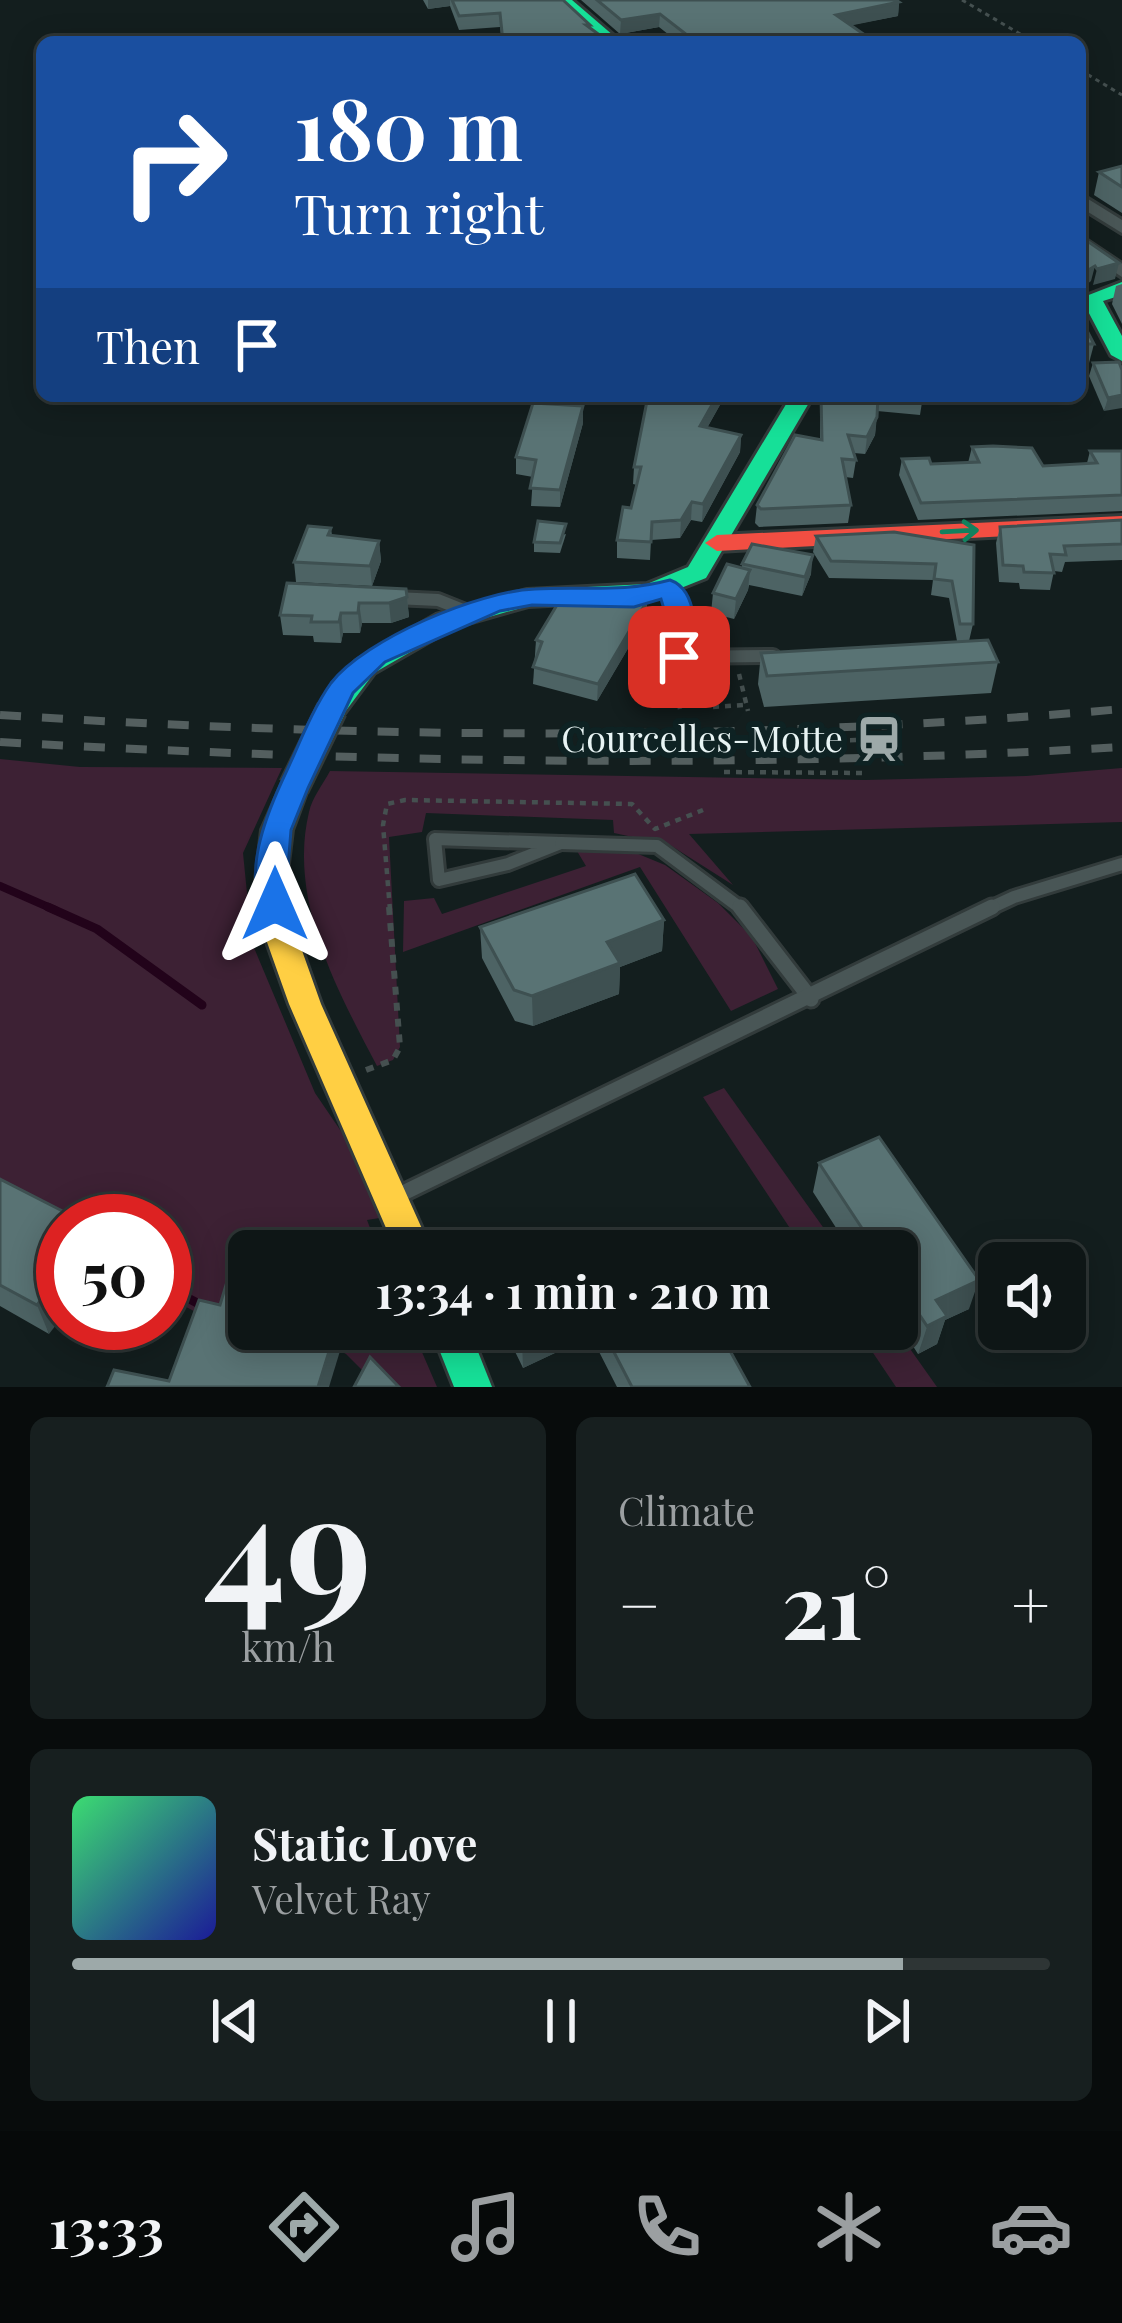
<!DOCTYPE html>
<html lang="en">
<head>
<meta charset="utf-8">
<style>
  body { margin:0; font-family:"Playfair Display",serif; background:#171f1f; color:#f1f3f6; height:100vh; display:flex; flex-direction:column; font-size:45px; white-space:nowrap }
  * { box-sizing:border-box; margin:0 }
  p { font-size:39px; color:#9b9fa1 }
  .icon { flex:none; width:66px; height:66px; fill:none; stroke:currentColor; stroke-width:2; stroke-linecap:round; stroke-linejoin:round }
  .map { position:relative; height:1387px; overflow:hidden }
  .details { display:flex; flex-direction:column; gap:30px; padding:30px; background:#080c0c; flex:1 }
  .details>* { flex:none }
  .hud { position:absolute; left:36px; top:36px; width:1050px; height:366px; border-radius:18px; box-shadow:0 6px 30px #0003,0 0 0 3px #2e3535; background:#1a4fa0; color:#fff; overflow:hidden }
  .fabs { position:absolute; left:978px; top:1242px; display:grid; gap:24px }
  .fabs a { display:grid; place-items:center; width:108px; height:108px; border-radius:18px; background:#0e1616; box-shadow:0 6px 30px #0003,0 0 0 3px #2e3535; font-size:60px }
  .speed { position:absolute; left:36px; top:1194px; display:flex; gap:24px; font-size:60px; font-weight:700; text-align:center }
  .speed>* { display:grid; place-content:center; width:156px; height:156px; border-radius:50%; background:#0e1616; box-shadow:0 6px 30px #0003,0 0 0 3px #2e3535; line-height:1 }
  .speed .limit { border:18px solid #d22; background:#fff; color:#111 }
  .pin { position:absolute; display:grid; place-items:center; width:102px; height:102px; color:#fff; margin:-51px; border-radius:24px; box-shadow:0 6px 18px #0006 }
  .me { position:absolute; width:132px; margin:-66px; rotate:0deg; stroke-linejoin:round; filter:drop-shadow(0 0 9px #0008) }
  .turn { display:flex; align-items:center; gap:42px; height:252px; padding:0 60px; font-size:54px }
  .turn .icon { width:156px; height:156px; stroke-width:2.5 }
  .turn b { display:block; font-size:84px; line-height:102px }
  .then { display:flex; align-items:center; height:114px; padding:0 60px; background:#0003; gap:24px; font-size:45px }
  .big { font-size:90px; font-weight:700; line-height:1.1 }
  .details .tile { flex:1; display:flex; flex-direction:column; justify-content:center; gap:18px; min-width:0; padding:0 42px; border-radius:18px; background:#171f1f }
  .details .dial { align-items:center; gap:0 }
  .dial b { font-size:156px; line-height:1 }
  .song { display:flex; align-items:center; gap:36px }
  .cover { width:144px; height:144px; border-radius:18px; background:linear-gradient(135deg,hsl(140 70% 55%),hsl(240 70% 35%)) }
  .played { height:12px; border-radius:6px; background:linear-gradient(90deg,#9da9a9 85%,#2e3535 85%) }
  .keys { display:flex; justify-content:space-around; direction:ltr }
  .heat { display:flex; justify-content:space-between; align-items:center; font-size:66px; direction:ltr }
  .details .tiles { flex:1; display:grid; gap:30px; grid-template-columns:1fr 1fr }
  .tile:last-child { grid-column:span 2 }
  .trip { position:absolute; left:228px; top:1230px; width:690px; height:120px; border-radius:18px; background:#0e1616; box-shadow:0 6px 30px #0003,0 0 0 3px #2e3535; font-weight:700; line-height:120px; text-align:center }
  .menu { display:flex; height:192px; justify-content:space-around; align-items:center; background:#060909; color:#9b9fa1 }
  .menu .icon { width:84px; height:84px }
  .menu .current { color:#9da9a9 }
  .menu b { font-size:54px; color:#f1f3f6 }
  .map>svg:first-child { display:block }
  .green { fill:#3d2134 }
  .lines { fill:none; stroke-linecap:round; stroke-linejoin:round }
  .stream-far1 { stroke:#22031a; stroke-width:8 }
  .stream { stroke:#22031a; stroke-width:9 }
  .lane-far1-casing { stroke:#323b3b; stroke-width:18 }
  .lane-casing { stroke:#323b3b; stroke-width:21 }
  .street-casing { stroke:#323b3b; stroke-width:6 }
  .fast-casing { stroke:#323b3b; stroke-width:6 }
  .slow-casing { stroke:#323b3b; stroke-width:6 }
  .jam-casing { stroke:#323b3b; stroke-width:6 }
  .path-far2 { stroke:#455050; stroke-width:3; stroke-dasharray:4.5 4.5; stroke-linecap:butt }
  .path-far1 { stroke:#455050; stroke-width:4.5; stroke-dasharray:6 6; stroke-linecap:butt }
  .path { stroke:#455050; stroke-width:6; stroke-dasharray:8 8; stroke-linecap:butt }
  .lane-far1 { stroke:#495656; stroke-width:12 }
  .lane { stroke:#495656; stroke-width:15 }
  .street { fill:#495656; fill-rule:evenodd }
  .fast { fill:#16e098; fill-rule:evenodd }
  .slow { fill:#ffcf43; fill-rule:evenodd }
  .jam { fill:#f24e42; fill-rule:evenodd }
  .rail { stroke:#545f5f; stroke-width:8; stroke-dasharray:21 21; stroke-linecap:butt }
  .fast-bridge-casing { stroke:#323b3b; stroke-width:33; stroke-linecap:butt }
  .fast-bridge { stroke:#16e098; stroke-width:27 }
  .wall { fill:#4d6364 }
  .shaded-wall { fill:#3e5051 }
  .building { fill:#597374; stroke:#3e5051; stroke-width:3 }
  .oneway { stroke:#12815e }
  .route { fill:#1a73e8; stroke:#114b97; stroke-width:3 }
  .labels { text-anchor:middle; stroke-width:12; stroke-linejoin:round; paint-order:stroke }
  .poi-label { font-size:36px; fill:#e8f4f4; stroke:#0e2223; text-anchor:end }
</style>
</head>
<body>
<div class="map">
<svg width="1122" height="1387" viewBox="0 0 1122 1387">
  <rect width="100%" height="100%" fill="#131e1e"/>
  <g class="green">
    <polygon points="0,759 80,767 282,768 243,853 252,943 315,1093 398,1215 367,1220 379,1251 249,1251 249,1301 215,1322 165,1296 165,1221 63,1221 0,1205"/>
    <path d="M1122,768v54l-433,12 44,51 -63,-40 -56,-12 -1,-13 -187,-7 -4,19 -33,5 11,210 -7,13 -16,6c-40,-76 -89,-166 -68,-254 3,-14 14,-28 21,-41l535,9 161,-4z"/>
    <polygon points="577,851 631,851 665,865 718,903 752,937 778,989 731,1011 640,867 403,952 404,901 434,898 442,914 586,866"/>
    <polygon points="724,1088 840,1251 805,1251 703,1097"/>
    <polygon points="300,1329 412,1329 437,1387 379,1387 346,1354"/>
    <polygon points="857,1329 896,1329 937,1387 896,1387"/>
  </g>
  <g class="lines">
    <polyline class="stream-far1" points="0,886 55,910"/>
    <g class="stream">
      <polyline points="48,907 97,929 202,1005"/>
      <polyline points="165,1286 201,1305"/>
    </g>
    <defs>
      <g id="lane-far1">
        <polyline points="395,598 438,600 468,612"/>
        <polyline points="679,657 773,656"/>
        <polyline points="668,678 684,629 670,588"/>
        <polygon points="435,839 561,843 508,864 439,880"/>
        <polyline points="561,843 657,846 743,910"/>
        <polyline points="986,910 1014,897 1122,864"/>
      </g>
      <g id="lane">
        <polyline points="740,907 811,999"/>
        <polyline points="399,1195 992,907"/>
      </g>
      <g id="street">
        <polygon points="1080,194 1122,220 1122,233 1080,207"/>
        <polygon points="1080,236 1122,264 1122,277 1080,249"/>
      </g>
      <g id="fast">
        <polygon points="555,0 572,0 621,42 603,42"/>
        <polygon points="1122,282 1122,295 1103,301 1122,336 1122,361 1111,355 1081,298"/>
        <polygon points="791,396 813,396 706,578 651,600 528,606 454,627 374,673 342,716 322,716 318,709 322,702 356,661 436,615 527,590 647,584 688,567"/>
        <polygon points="431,1329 469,1329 492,1387 454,1387"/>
      </g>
      <polygon id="slow" points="294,777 304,780 308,787 292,830 286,880 294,928 321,1004 432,1251 396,1251 289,1004 262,928 256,880 262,830 284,780"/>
      <polygon id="jam" points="1122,516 1122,530 717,551 705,543 717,535"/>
    </defs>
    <use href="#lane-far1" class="lane-far1-casing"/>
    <use href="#lane" class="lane-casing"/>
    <use href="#street" class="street-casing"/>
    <use href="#fast" class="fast-casing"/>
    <use href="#slow" class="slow-casing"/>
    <use href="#jam" class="jam-casing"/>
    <g class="path-far2">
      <polyline points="962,0 1034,42"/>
      <polyline points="1080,70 1122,95"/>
    </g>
    <g class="path-far1">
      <polyline points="739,674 748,711"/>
      <polyline points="677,693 680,709"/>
      <polyline points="713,707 743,705"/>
      <polyline points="718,742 859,740"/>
      <polyline points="724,772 862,773"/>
      <polyline points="390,910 383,825 387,804 405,800 632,804 655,829 703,810"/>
    </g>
    <polyline class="path" points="366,1070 393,1060 400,1047 389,907"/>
    <use href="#lane-far1" class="lane-far1"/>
    <use href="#lane" class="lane"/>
    <use href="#street" class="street"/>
    <use href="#fast" class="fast"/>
    <use href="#slow" class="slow"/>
    <use href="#jam" class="jam"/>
    <g class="rail">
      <path d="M0,715c375,24 747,27 1122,-6"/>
      <path d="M0,742c375,21 747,27 1122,5"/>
    </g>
    <defs>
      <polyline id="fast-bridge" points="294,787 332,709"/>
    </defs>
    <use href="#fast-bridge" class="fast-bridge-casing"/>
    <use href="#fast-bridge" class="fast-bridge"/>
  </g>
  <g class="wall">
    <polygon points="423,0 563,0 590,29 609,42 502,42 500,27 459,30 450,6 428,9"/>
    <polygon points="581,0 896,0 899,2 898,16 851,25 875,42 678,42 659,27 620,34"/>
    <polygon points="1122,166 1122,213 1094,195 1099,172"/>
    <polygon points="1122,284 1122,324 1112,304 1116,286"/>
    <polygon points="1080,319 1094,344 1089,363 1080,363"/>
    <polygon points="1093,363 1122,370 1104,411 1089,376"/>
    <polygon points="670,396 725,396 707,428 741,435 740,452 702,522 691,520 680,538 651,540 650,560 617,558 617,540 631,508 637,485 633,484 634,467"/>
    <polygon points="820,396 923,396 920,415 877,411 875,435 865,454 854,453 856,460 853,478 845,477 851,505 848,523 759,527 755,523 757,505 820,440"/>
    <polygon points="583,423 560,507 531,506 533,477 516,474 516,457"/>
    <polygon points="972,447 1043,466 1087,463 1090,451 1122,451 1122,511 918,520 899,475 902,459 931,464 968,463"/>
    <polygon points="1122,520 1122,560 1065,562 1062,572 1054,571 1050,590 1020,589 1019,583 999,582 996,543 1000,527"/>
    <polygon points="331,528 332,536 379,541 381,561 372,586 296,582 294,562"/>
    <polygon points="566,534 560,553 534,552 534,542"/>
    <polygon points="816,536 974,545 973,624 969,641 957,641 949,598 931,595 933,580 829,578 813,552"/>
    <polygon points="742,564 811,574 802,596 749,585 748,590 734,619 711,613 713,593 742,568"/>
    <polygon points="406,589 409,617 391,623 362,623 360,633 343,633 341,643 314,642 313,636 283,635 280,615"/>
    <polygon points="647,601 646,618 597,701 533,684 536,640"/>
    <polygon points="761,653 998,662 991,693 764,707 758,684"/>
    <polygon points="664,920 662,951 620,967 619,994 533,1026 515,1021 482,958 480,927"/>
    <polygon points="819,1163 969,1309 945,1320 937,1344 918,1354 897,1321 897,1251 851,1251 813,1192"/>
    <polygon points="0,1179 49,1334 0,1306"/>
    <polygon points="504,1329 718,1329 750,1387 617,1387 591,1336 523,1368"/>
  </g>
  <g class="shaded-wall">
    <polygon points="428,0 450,0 450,6 428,9"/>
    <polygon points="899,2 898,16 834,29 836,15"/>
    <polygon points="660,14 659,27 620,34 621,20"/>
    <polygon points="1119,263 1115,279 1093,285 1097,269"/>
    <polygon points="1095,266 1091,281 1080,290 1080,275"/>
    <polygon points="1122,395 1122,408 1104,411 1108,398"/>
    <polygon points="717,396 725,396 698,444 700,426"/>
    <polygon points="583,406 583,423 560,507 560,490"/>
    <polygon points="877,417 875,435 865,454 867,437"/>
    <polygon points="741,435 740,452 702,522 703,504"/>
    <polygon points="692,502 691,520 680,538 681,520"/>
    <polygon points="379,541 381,561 372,586 370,566"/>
    <polygon points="813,555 811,574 802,596 805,577"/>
    <polygon points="750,570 748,590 734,619 736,599"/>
    <polygon points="407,597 409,617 391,623 389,603"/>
    <polygon points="647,601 646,618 597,701 598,684"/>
    <polygon points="359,603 362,623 360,633 358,613"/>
    <polygon points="341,613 343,633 341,643 339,622"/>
    <polygon points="664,920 662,951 620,967 619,994 533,1026 532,996 607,942"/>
    <polygon points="63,1272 63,1316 49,1334 37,1305"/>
    <polygon points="979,1280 969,1309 945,1320 937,1344 918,1354 936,1300"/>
    <polygon points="336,1329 340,1351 329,1387 318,1387"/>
    <polygon points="546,1329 591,1329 591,1336 523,1368 522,1340"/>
  </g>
  <g class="building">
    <polygon points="452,0 563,0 590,25 586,25 609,42 503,42 500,13 459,16"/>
    <polygon points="597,0 896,0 899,2 836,15 875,42 696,42 660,14 621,20"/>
    <polygon points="1122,166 1122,187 1099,172"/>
    <polygon points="1080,236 1119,263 1097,269 1095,266 1080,275"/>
    <polygon points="1080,319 1081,319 1094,344 1080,344"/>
    <polygon points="1119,362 1122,370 1122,395 1108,398 1093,363"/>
    <polygon points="670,396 717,396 700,426 741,435 703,504 692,502 681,520 652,522 651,542 617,540 623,507 631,508 641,467 634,467 647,401 667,402"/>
    <polygon points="821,396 878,396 877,417 867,437 848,435 856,460 842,459 851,505 761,509 757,505 795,435 822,440"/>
    <polygon points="533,403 583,406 560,490 530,488 536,460 516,457"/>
    <polygon points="993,446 1032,448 1043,466 1097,463 1090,451 1122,451 1122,495 921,503 902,459 929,458 931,464 979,462 972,447"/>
    <polygon points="1122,520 1122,544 1064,546 1066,555 1050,554 1054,573 1024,572 1023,566 1003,565 1000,527"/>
    <polygon points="538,521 566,524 560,543 534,542"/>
    <polygon points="308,526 331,528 328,535 379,541 370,566 294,562"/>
    <polygon points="894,532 974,545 973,624 960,624 952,581 934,579 936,564 831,561 816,536"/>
    <polygon points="752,544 813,555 805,577 742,564"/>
    <polygon points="727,564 750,570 736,599 713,593"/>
    <polygon points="287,583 406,589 407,597 389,603 359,603 358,613 341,613 339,622 311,622 312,616 280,615"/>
    <polygon points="563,595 647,601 598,684 533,667 542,642 536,640"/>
    <polygon points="988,640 998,662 767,676 761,653"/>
    <polygon points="635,874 664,920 607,942 620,963 532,996 514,990 480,927"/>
    <polygon points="879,1137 979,1280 936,1300 947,1316 927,1326 897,1281 897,1251 877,1251 819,1163"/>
    <polygon points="0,1179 82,1221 63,1221 63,1272 37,1305 0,1285"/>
    <polygon points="664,1234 674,1251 625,1251"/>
    <polygon points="229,1275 249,1285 249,1329 336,1329 318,1387 107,1387 114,1370 169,1381 199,1300 220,1305"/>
    <polygon points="516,1329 546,1329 522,1340"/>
    <polygon points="602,1329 718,1329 750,1387 632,1387"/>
    <polygon points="370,1357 399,1387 354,1387"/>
  </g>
  <defs><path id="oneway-shaft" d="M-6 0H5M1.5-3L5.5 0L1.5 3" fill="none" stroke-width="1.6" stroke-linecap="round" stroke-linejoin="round" transform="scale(3)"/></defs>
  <use class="oneway" href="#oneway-shaft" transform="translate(960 531) rotate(-3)"/>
  <path class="route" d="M670,580c28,10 29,60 18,83l-9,3 -14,-9 5,-28 -9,-30 -27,8 -102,-2 -32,6 -115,51 -32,31 -45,95 -17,42 -4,50 3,24 -4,9h-22c-21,-39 1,-95 18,-132 15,-31 29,-70 49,-98 34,-44 148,-92 204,-94 49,-3 87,4 135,-9z"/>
  <defs>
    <symbol id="station-bare" viewBox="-9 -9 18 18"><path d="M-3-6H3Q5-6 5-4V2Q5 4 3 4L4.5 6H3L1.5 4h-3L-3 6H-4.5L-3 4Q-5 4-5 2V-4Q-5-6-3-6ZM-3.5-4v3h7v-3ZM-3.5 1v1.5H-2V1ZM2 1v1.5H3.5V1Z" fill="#9da9a9" stroke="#0e2223" stroke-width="2.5" paint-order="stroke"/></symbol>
  </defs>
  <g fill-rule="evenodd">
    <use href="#station-bare" x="846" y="706" width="66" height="66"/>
  </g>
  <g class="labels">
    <g class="poi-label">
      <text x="843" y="752">Courcelles-Motte</text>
    </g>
  </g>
</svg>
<div class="fabs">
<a><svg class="icon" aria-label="sound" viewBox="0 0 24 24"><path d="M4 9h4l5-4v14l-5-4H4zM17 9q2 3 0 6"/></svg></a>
</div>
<div class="speed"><div class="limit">50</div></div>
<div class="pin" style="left:679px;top:657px;background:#d93025"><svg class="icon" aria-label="arrive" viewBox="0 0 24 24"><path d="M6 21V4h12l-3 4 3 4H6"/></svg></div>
<svg class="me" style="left:275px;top:904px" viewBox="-20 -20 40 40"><path d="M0-17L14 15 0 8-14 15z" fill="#1a73e8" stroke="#fff" stroke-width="4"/></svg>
<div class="trip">13:34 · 1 min · 210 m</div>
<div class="hud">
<div class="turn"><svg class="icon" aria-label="right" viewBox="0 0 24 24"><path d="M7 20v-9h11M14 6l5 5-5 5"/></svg><div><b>180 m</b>Turn right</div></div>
<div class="then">Then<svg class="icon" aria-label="arrive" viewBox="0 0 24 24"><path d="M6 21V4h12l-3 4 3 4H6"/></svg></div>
</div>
</div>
<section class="details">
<div class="tiles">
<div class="tile dial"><b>49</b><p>km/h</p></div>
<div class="tile"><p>Climate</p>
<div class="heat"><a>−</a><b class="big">21°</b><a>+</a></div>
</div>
<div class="tile">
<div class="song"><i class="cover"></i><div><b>Static Love</b><p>Velvet Ray</p></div></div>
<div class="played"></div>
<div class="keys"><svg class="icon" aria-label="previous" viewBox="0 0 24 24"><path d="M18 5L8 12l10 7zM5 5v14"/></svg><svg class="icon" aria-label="pause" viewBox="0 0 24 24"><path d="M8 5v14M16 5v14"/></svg><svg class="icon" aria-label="next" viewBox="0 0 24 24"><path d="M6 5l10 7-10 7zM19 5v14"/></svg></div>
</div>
</div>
</section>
<nav class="menu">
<b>13:33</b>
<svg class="icon current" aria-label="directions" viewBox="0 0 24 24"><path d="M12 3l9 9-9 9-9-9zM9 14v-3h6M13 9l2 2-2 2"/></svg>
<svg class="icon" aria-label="music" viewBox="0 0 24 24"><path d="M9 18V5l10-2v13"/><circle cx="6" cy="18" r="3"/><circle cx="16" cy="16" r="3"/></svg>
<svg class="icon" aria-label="phone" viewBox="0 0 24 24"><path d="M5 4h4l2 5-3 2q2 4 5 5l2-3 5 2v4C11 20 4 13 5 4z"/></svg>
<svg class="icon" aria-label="climate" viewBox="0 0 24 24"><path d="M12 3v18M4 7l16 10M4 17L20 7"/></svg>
<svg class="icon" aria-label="car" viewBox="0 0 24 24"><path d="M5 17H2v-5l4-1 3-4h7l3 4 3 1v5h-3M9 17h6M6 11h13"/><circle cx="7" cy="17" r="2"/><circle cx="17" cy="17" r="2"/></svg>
</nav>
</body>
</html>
